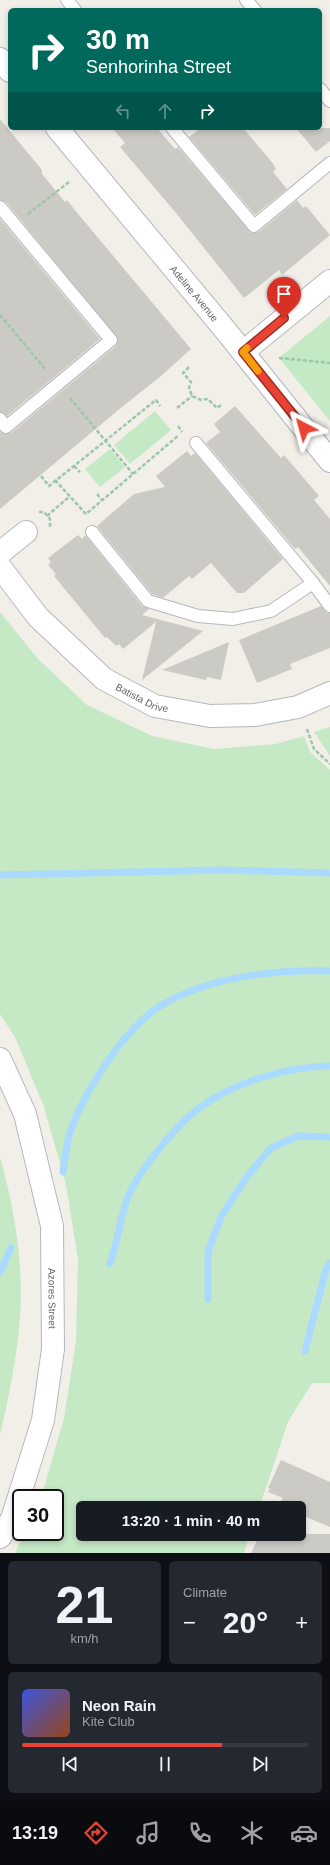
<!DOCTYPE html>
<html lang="en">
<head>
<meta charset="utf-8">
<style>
  body { margin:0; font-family:Helvetica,sans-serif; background:#242831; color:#f1f3f6; height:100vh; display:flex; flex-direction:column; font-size:15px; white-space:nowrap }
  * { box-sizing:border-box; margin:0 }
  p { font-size:13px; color:#9ea1a6 }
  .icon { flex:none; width:22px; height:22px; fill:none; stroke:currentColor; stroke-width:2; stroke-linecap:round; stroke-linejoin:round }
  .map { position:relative; height:1553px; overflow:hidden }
  .details { display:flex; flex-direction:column; gap:8px; padding:8px; background:#0d0f14; flex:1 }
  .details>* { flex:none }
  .banner { position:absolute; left:8px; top:8px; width:314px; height:122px; border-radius:6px; box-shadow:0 2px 6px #0003; background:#00695c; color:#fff; overflow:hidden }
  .speed { position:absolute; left:12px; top:1489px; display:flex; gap:8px; font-size:20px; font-weight:700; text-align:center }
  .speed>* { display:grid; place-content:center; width:52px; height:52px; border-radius:50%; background:#171b24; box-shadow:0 2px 6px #0003; line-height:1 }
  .speed .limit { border:2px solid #111; border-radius:6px; background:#fff; color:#111 }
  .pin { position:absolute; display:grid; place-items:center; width:34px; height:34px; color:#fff; margin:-41px -17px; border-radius:50% 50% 50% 0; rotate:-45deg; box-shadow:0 0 4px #0007 }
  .pin .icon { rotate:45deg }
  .me { position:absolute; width:44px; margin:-22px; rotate:321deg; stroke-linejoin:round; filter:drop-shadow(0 0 3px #0008) }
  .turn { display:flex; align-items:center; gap:14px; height:84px; padding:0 12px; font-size:18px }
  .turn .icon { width:52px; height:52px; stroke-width:2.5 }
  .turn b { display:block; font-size:28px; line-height:34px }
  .lanes { display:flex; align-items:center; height:38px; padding:0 12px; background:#0003; justify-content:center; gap:20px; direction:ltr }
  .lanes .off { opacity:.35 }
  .big { font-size:30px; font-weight:700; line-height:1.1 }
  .details .card { flex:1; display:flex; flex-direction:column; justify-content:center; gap:6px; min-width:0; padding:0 14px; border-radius:6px; background:#242831 }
  .details .dial { align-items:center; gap:0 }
  .dial b { font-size:52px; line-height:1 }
  .song { display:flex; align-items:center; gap:12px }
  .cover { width:48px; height:48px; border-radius:6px; background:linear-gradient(135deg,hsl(230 70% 55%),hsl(20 70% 35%)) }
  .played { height:4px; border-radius:2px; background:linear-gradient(90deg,#ea4335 70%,#363941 70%) }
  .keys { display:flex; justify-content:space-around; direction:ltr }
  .heat { display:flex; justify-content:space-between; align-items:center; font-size:22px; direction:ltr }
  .details .tiles { flex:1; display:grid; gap:8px; grid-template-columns:1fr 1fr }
  .card:last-child { grid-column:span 2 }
  .trip { position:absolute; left:76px; top:1501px; width:230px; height:40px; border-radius:6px; background:#171b24; box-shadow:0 2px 6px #0003; font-weight:700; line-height:40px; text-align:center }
  .tab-bar { display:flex; height:64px; justify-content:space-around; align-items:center; background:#090b0e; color:#9ea1a6 }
  .tab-bar .icon { width:28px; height:28px }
  .tab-bar .on { color:#ea4335 }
  .tab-bar b { font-size:18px; color:#f1f3f6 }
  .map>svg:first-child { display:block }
  .green { fill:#c5e8c5 }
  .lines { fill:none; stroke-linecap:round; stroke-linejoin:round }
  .stream { stroke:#aadaff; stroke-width:7 }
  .building { fill:#cccac5 }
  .lane-casing { stroke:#b5b8bc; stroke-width:14 }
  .street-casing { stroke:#b5b8bc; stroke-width:24 }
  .path { stroke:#9cc7a9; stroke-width:2.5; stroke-dasharray:4 2; stroke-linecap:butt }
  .lane { stroke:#fff; stroke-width:12 }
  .street { stroke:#fff; stroke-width:22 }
  .route-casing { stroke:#982c22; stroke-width:10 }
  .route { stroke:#ea4335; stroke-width:7 }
  .slow { stroke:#f59e0b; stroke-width:7 }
  .labels { text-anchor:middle; stroke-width:4; stroke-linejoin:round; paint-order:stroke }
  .street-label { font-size:10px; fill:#5f6368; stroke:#fff }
</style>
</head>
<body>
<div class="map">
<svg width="330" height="1553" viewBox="0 0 330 1553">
  <rect width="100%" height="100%" fill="#f1efe8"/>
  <g class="green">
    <polygon points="330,316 330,421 279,358"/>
    <polygon points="155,411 171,430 130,464 114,445"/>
    <polygon points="110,449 125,467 100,487 85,469"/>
    <polygon points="0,612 38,659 87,705 152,736 214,749 276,744 304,736 310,752 330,770 330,1383 312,1383 288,1422 259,1508 83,1508 83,1534 250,1534 244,1553 15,1553 25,1532 55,1532 55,1498 41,1498 64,1418 76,1341 78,1259 66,1185 44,1107 15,1037 0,1014"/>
    <polygon points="330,727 330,756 314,732"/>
    <path d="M0,1157c14,49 24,109 20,160 -3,40 -11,79 -20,118z"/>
  </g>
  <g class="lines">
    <g class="stream">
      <polyline points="0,875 223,870 330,873"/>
      <path d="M63,1172c2,-13 3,-27 7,-39 13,-40 54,-104 90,-127 48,-29 115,-37 170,-35"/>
      <path d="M110,1264c7,-21 10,-44 17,-65 6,-15 16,-29 25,-41 14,-18 29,-36 46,-49 35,-27 89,-42 132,-43"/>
      <polyline points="0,1272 11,1248"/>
      <polyline points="208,1299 208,1252 221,1217 246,1178 271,1148 298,1136 330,1137"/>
      <polyline points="305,1351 326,1269 330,1263"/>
    </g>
  </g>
  <g class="building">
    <polygon points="0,119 42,170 42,174 65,202 67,200 74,209 191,349 161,376 117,411 0,509 0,432 7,434 11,433 116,346 118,339 6,202 0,200"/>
    <polygon points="112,128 157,128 175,149 178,147 251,233 259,232 297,200 303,208 306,206 330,235 282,275 279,270 244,298 176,213 120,147 125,143"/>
    <polygon points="201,128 243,128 275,166 274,166 276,169 273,172 287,189 255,215 189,137"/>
    <polygon points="296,128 330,128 330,141 316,152"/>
    <polygon points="0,219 100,339 7,416 0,412"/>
    <polygon points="235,406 281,458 284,455 319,496 314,500 330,519 330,586 298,547 295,549 206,443 220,432 214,424"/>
    <polygon points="187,451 191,456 195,453 283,559 244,593 237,593 211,563 192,579 189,576 163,598 152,594 97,526 134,494 165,487 156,476"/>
    <polygon points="78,535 82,539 85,535 142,606 149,609 142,615 203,631 142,680 156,622 123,649 119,644 116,646 107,637 105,638 54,576 56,574 48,565 51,562 48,558"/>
    <polygon points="321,606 327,613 330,613 330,648 290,664 292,669 257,683 239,640"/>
    <polygon points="229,642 221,680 207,677 206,680 162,670"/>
    <polygon points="281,1460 330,1482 330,1527 299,1514 299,1508 286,1508 279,1505 283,1498 268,1492 270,1488 268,1488"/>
    <polygon points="260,1534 330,1534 330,1553 251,1553"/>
  </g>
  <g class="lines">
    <defs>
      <g id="lane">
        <polyline points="67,0 75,10"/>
        <polyline points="246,0 255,10"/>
        <polyline points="320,89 330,101"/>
        <polyline points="172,128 254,226 330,163"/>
        <polyline points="0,207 111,340 6,427 0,419"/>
        <polyline points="196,443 313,583"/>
        <polyline points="92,532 148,601 198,616 233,619 271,611 313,583 330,606"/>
      </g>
      <g id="street">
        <polyline points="0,59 10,71"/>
        <path id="s1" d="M57,128l169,203 104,130"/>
        <polyline points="243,352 330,281"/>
        <polyline points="0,553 26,532"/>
        <path id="s2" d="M0,567l38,50 66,62 51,27 55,10 45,-1 43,-8 32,-14"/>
        <path id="s3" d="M0,1059l25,55 27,112 1,123 -10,71 -31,99 -12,18"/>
      </g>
    </defs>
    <use href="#lane" class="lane-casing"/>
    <use href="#street" class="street-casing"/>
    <g class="path">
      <polyline points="28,214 69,182"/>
      <polyline points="0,315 46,370"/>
      <polyline points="279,358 330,363"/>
      <polyline points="189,367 183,373 191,382 189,388 192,396 201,400 208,399 217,408 222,404"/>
      <polyline points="70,398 133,474"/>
      <polyline points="177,408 192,396"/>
      <polyline points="178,426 182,432"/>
      <polyline points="74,466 80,472"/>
      <polyline points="41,476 49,486 156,400 160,406"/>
      <polyline points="55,480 86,514 179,435"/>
      <polyline points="97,494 102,500"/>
      <polyline points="39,512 44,512 50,519 50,527"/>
      <polyline points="47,516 70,496"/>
      <polyline points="307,729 314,749 330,764"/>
    </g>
    <use href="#lane" class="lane"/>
    <use href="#street" class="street"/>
  </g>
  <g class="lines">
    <defs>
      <polyline id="route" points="284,318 243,352 304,428"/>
    </defs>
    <use href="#route" class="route-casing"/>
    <use href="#route" class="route"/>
    <polyline class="slow" points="247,348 243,352 258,371"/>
  </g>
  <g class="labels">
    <g class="street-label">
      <text dy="4" stroke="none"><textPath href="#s1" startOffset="215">Adeline Avenue</textPath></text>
      <text dy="4" stroke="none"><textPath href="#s2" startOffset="196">Batista Drive</textPath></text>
      <text dy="4" stroke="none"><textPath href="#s3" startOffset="248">Azores Street</textPath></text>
    </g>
  </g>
</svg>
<div class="speed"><div class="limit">30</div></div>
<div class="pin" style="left:284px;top:318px;background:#d93025"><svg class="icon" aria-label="arrive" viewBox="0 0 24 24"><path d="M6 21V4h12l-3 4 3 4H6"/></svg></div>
<svg class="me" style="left:304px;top:428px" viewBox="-20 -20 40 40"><path d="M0-17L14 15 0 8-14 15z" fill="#ea4335" stroke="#fff" stroke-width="4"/></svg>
<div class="trip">13:20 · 1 min · 40 m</div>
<div class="banner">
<div class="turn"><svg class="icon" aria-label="right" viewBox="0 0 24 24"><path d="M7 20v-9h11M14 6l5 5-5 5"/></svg><div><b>30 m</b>Senhorinha Street</div></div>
<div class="lanes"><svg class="icon off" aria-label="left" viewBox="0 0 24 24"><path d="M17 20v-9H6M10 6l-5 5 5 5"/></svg><svg class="icon off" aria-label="ahead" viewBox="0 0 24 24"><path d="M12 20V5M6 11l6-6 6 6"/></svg><svg class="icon" aria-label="right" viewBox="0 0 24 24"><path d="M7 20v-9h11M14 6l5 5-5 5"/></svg></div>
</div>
</div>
<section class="details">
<div class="tiles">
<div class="card dial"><b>21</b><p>km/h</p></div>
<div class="card"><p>Climate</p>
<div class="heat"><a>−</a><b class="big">20°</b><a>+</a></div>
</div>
<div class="card">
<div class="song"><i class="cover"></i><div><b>Neon Rain</b><p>Kite Club</p></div></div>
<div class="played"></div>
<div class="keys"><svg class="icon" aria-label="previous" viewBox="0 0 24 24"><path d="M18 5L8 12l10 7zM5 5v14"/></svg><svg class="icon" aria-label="pause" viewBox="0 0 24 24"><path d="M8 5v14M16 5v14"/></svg><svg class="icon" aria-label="next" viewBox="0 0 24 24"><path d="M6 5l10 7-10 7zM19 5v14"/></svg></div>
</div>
</div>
</section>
<nav class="tab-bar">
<b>13:19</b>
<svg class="icon on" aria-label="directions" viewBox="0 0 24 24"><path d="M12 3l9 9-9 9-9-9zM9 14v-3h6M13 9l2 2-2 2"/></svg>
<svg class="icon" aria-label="music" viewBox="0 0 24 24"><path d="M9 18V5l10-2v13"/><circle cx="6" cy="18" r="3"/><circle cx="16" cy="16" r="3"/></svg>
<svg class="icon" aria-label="phone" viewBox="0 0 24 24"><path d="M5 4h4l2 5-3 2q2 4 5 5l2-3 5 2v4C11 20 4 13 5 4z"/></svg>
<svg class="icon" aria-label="climate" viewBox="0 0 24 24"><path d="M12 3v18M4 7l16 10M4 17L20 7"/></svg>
<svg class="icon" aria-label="car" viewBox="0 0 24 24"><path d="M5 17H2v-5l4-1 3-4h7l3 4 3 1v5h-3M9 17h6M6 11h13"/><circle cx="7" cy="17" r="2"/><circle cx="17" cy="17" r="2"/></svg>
</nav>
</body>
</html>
